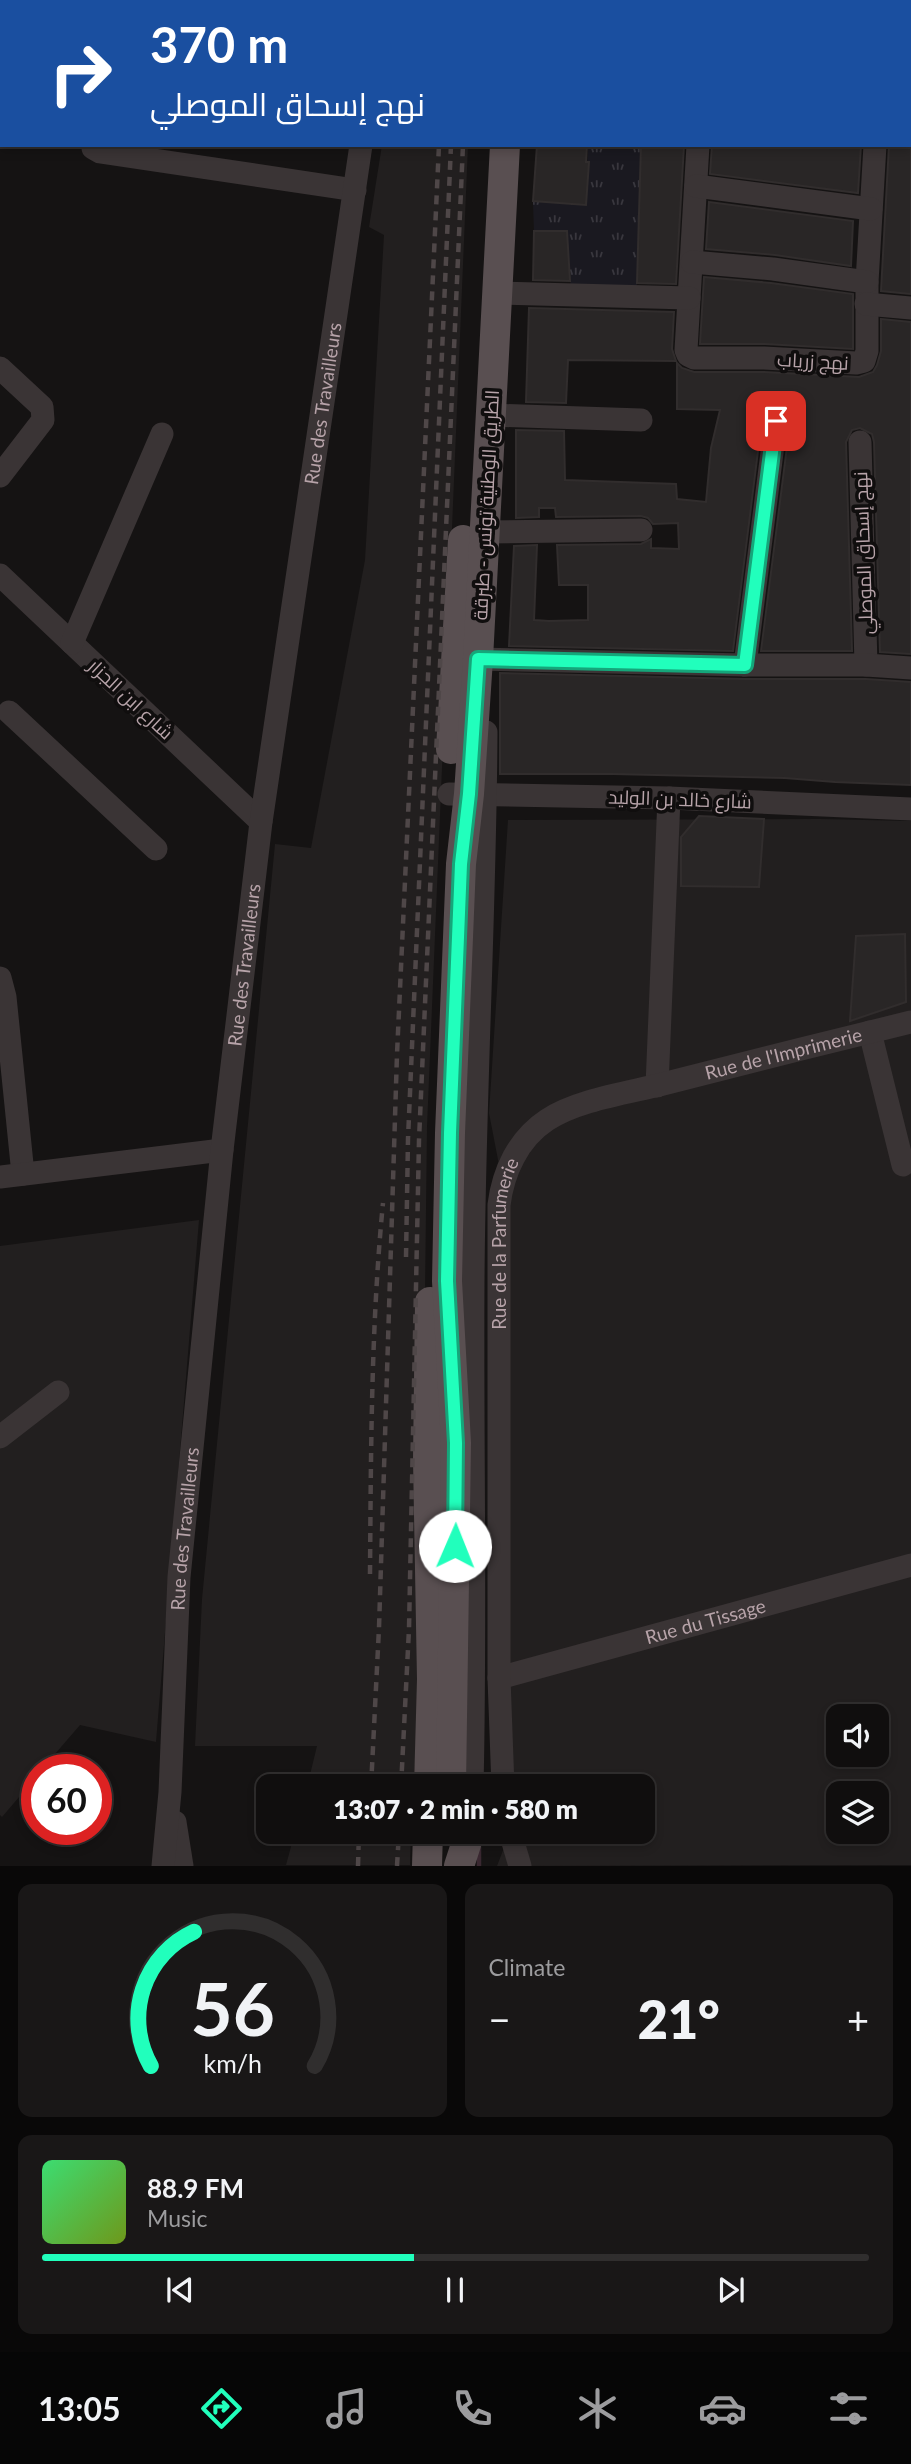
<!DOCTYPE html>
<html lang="en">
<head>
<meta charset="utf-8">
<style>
  body { margin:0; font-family:Lato,Cairo,sans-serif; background:#191717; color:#f1f3f6; height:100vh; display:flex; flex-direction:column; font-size:26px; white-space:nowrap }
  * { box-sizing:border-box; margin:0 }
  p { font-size:23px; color:#9c9c9e }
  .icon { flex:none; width:38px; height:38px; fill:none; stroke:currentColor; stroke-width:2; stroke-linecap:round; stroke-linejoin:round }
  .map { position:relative; height:1866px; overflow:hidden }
  .sheet { display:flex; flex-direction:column; gap:18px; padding:18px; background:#090808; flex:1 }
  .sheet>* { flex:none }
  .guide { position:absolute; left:0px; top:0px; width:912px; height:147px; box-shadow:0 4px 10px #0003,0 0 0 2px #302e2e; background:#1a4fa0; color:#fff; overflow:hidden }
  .controls { position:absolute; left:826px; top:1704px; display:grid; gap:14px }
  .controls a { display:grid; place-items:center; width:63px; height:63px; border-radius:14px; background:#100e0e; box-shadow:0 4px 10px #0003,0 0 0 2px #302e2e; font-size:35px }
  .speed { position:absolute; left:21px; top:1754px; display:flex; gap:14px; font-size:35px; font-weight:700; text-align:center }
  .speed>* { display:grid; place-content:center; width:91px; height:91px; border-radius:50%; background:#100e0e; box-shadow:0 4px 10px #0003,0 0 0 2px #302e2e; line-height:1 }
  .speed .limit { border:10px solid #d22; background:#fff; color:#111 }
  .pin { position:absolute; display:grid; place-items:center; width:60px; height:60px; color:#fff; margin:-30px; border-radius:14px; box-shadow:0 4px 10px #0006 }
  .me { position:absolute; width:77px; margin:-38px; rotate:1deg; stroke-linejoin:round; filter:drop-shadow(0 0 5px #0008) }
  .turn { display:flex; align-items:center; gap:24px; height:147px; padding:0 35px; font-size:32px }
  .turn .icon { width:91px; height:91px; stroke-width:2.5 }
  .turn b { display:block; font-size:49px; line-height:60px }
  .big { font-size:52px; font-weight:800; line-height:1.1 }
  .sheet .tile { flex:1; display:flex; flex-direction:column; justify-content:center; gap:10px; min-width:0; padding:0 24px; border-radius:14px; background:#191717 }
  .sheet .dial { align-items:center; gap:0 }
  .dial svg { height:182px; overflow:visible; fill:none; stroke:#302e2e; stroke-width:7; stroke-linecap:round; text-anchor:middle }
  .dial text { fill:#f1f3f6; stroke:none }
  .song { display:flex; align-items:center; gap:21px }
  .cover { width:84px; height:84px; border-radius:10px; background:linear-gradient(135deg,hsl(140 70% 55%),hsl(80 70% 35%)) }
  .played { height:7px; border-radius:4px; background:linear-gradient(90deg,#21ffbc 45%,#302e2e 45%) }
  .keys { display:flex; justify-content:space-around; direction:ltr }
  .heat { display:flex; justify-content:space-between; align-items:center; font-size:38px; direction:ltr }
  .sheet .tiles { flex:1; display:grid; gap:18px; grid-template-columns:1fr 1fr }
  .tile:last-child { grid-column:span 2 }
  .trip { position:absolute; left:256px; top:1774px; width:399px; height:70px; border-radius:14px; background:#100e0e; box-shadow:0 4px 10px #0003,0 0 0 2px #302e2e; font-weight:800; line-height:70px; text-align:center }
  .menu { display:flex; height:112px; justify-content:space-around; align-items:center; background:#060606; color:#9c9c9e }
  .menu .icon { width:49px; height:49px }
  .menu .active { color:#21ffbc }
  .menu b { font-size:32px; color:#f1f3f6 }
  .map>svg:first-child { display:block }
  .built { fill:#221f1f; fill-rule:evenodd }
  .grass { fill:url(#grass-tufts) }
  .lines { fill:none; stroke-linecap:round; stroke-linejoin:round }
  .stream { stroke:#3a2831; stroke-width:4.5 }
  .building { fill:#292626; stroke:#312d2d; stroke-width:2 }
  .minor { stroke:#3a3435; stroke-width:23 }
  .major { stroke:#594f51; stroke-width:30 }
  .rail { stroke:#4f4748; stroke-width:4.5; stroke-dasharray:9 7; stroke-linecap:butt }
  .route-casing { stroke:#15a67a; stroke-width:18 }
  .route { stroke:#21ffbc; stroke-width:12 }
  .labels { text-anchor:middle; stroke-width:7; stroke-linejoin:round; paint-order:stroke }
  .street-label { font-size:19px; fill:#b7a3a9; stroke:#100e0e }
</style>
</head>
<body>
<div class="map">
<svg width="911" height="1866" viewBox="0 0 911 1866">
  <defs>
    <pattern id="grass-tufts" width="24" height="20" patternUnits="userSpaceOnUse" patternTransform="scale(1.75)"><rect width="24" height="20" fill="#1a1920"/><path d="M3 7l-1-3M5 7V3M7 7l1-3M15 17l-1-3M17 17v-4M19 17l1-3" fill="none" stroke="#39373e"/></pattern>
  </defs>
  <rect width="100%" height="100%" fill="#151313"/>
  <g class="built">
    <polygon points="382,145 468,145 427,1127 421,1627 414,1787 307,1787 317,1746 195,1746 202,1599 275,844 311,848 365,560 384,235 369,227"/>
    <path d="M819,819l92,2v1044l-414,1 13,-34h132v-45h-133l-5,-596 -15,-78 19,-293zM838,1717h39v38h-39zM838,1794h39v38h-39z"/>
    <polygon points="199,1220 156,1742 80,1725 42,1769 37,1769 37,1776 2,1817 0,1815 0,1246"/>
    <polygon points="295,1832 411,1832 410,1865 286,1865"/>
  </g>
  <polygon class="grass" points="588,145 641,145 637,286 571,291 567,231 534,231 533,201 586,205"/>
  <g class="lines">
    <polyline class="stream" points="479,1866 479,1847"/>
  </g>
  <g class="building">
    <polygon points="537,145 587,145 586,162 589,162 586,205 533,201"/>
    <polygon points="641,145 684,145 676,284 637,283"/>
    <polygon points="712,145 861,145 858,193 710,174"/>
    <polygon points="889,145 911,145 911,294 881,291"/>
    <polygon points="709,202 853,221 851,266 775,255 706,249"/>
    <polygon points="534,231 567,231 570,281 533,280"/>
    <polygon points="704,277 771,283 853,294 853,349 765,344 700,344"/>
    <polygon points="529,308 674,312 672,349 676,361 568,360 566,403 526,402"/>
    <polygon points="881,319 911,322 911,654 880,652 874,442 872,434 860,428 852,430 846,442 852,651 761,651 790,423 785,410 777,407 765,412 762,419 733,651 509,646 514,546 537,545 534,620 549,621 588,620 588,585 559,585 557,545 641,544 651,539 651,548 679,549 678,523 653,524 648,518 641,516 556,517 555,508 539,508 539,517 516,518 516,430 564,431 565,480 676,484 677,499 706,502 711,448 720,410 677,409 677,363 682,368 694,372 764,372 859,377 873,372 877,365 881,351"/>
    <polygon points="500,673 745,679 866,679 911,682 911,785 835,782 785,778 613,774 500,774"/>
    <polygon points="699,816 764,819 759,887 681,886 681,837"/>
    <polygon points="905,934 906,1002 850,1021 856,936"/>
  </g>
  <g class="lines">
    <g class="minor">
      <polyline points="382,2 383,0"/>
      <polyline points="704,2 705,0"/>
      <polyline points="890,2 890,0"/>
      <polyline points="910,33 911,33"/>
      <polyline points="93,145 93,148 100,152 355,190"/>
      <polyline points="698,145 686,350 688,355 694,358 764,358 856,363 864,361 867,351 867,282 875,145"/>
      <polyline points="696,186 871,209"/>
      <polyline points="692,262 773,269 867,282"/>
      <polyline points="497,293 689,298"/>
      <polyline points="866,304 911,308"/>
      <polyline points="0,368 42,407 43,420 0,476"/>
      <polyline points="490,415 641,420"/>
      <polyline points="860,442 866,665"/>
      <polyline points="484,532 641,530"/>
      <polyline points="0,575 261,822"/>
      <polyline points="72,643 162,434"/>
      <polyline points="478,659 745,665 776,421"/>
      <polyline points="745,665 866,665 911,668"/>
      <polyline points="9,712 156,849"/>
      <polyline points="449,794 669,798 911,809"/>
      <polyline points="0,978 5,997 23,1174"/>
      <polyline points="870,1032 903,1165"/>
      <polyline points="657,1086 669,798"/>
      <polyline points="0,1177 222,1150"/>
      <polyline points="0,1437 58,1392"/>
      <path id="s1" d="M499,1678l412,-113"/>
      <path d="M472,1787c4,-168 0,-336 1,-504 1,-184 12,-367 13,-551"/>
      <path id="s2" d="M503,1787l-4,-109v-473c4,-33 19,-66 48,-85 30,-20 80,-27 116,-36 83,-21 165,-42 248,-62"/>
      <polyline points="175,1822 182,1866"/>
      <polyline points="510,1832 520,1866"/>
      <path id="s3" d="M163,1866l7,-74 9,-215 43,-427 39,-328 100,-677"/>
    </g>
    <g class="major">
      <polyline points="512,2 512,0"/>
      <polyline points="451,749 463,540"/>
      <polyline points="429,1787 432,1679 428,1459 430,1302"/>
      <polyline points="451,1787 456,1443 447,1281 450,1133 461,864 469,794 478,659 505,145"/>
      <polyline points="427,1866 428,1832"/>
      <polyline points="459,1866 470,1832"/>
    </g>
    <g class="rail">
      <polyline points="447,2 447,0"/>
      <polyline points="458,2 458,0"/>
      <polyline points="470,2 470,0"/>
      <polyline points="406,1257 408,1139 451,145"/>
      <path d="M370,1574c1,-123 1,-248 13,-371"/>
      <polyline points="371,1787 379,1628 397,1054 439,145"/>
      <polyline points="401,1787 409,1629 419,1140 463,145"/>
      <polyline points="358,1866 359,1832"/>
      <polyline points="397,1866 399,1832"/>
    </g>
  </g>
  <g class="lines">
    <defs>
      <polyline id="route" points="455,1546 456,1443 447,1281 450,1133 461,864 469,794 478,659 745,665 776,421"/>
    </defs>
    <use href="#route" class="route-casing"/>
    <use href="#route" class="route"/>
  </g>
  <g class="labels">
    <g class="street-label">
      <text transform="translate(813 361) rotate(3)" y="7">نهج زرياب</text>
      <text dy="7" stroke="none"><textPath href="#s3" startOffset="1472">Rue des Travailleurs</textPath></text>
      <text transform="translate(486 505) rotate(-87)" y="7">الطريق الوطنية تونس - طبرقة</text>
      <text transform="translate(863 553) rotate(-92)" y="7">نهج إسحاق الموصلي</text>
      <text transform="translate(131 699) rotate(43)" y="7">شارع ابن الجزار</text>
      <text transform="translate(680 799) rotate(2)" y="7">شارع خالد بن الوليد</text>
      <text dy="7" stroke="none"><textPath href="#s3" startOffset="905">Rue des Travailleurs</textPath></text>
      <text dy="7" stroke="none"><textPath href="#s2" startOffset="929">Rue de l'Imprimerie</textPath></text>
      <text dy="7" stroke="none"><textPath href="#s2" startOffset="544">Rue de la Parfumerie</textPath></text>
      <text dy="7" stroke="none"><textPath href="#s3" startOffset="338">Rue des Travailleurs</textPath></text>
      <text dy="7" stroke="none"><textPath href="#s1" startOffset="214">Rue du Tissage</textPath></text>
    </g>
  </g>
</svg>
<div class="controls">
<a><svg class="icon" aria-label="sound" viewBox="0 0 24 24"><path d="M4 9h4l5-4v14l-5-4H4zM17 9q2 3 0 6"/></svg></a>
<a><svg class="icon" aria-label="layers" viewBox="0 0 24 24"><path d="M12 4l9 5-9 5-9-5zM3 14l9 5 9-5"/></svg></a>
</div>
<div class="speed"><div class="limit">60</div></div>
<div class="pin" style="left:776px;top:421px;background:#d93025"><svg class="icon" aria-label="arrive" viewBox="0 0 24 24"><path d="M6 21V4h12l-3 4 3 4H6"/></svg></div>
<svg class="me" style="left:455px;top:1546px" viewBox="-20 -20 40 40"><circle r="19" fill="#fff"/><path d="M0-13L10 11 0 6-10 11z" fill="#21ffbc"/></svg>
<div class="trip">13:07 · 2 min · 580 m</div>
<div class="guide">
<div class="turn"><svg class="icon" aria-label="right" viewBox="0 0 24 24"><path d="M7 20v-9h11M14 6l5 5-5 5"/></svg><div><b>370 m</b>نهج إسحاق الموصلي</div></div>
</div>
</div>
<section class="sheet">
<div class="tiles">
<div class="tile dial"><svg viewBox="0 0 100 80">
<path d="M14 69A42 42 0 1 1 86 69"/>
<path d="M14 69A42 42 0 0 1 33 10" stroke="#21ffbc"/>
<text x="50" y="56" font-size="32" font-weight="700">56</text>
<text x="50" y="72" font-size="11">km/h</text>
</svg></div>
<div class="tile"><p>Climate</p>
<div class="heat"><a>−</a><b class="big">21°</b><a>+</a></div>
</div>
<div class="tile">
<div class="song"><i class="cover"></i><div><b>88.9 FM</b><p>Music</p></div></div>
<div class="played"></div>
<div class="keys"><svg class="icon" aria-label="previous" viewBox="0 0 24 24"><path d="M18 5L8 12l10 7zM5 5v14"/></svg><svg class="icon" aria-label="pause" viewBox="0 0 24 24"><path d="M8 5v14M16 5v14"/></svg><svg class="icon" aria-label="next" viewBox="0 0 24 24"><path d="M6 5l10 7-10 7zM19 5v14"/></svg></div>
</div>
</div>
</section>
<nav class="menu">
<b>13:05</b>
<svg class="icon active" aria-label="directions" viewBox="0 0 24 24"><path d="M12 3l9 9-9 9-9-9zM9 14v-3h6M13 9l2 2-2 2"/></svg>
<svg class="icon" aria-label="music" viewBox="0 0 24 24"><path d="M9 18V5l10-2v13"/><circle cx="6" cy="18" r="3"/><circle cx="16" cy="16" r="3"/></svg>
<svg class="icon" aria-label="phone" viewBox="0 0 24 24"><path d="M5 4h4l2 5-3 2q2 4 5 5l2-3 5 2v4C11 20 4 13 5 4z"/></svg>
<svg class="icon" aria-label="climate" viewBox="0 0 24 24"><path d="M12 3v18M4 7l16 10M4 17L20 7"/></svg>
<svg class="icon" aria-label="car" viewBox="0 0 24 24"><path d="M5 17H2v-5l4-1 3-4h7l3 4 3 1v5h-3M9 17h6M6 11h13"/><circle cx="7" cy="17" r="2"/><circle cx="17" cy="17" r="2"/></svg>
<svg class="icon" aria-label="filters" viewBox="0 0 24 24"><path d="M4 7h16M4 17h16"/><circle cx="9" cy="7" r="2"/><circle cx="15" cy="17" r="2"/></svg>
</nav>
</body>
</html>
